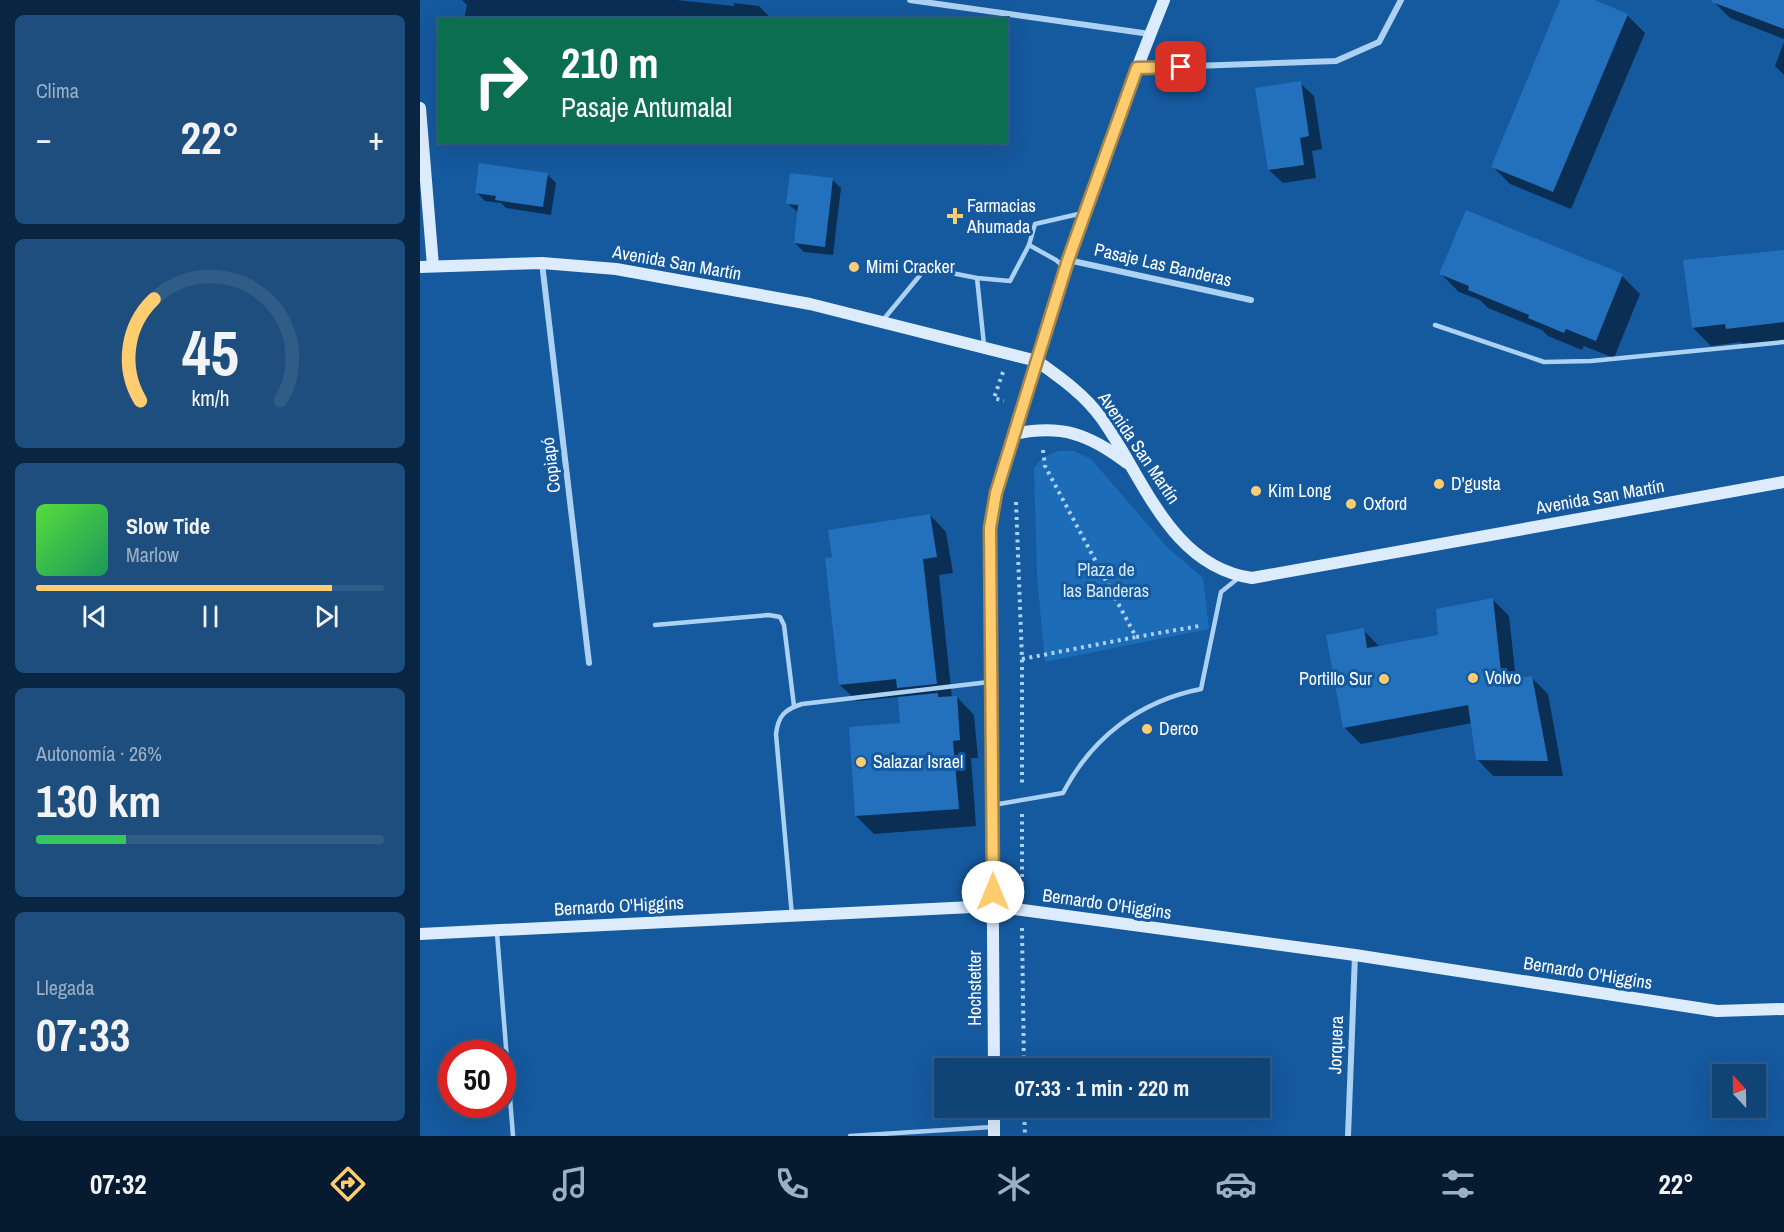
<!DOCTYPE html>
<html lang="es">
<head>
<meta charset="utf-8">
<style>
  body { margin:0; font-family:"Archivo Narrow",sans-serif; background:#1e4e7e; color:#f1f3f6; height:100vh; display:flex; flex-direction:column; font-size:22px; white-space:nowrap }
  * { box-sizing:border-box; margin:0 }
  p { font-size:20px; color:#9cb0c5 }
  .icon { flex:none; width:33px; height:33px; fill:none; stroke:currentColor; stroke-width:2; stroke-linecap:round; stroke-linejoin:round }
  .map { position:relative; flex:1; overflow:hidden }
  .side { display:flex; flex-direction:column; gap:15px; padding:15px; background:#092541; width:420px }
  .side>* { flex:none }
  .top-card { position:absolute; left:18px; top:18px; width:570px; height:126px; border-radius:0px; box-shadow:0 6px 24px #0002,0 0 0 2px #305c88; background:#0b6e4f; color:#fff; overflow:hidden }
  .needle { width:39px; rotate:338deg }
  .fabs { position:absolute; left:1292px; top:1064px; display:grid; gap:12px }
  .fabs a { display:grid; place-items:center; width:54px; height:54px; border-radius:0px; background:#104376; box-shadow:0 6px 24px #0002,0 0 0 2px #305c88; font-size:30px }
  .speed { position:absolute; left:18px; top:1040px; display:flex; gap:12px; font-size:30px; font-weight:700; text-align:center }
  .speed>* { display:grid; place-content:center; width:78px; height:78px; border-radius:50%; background:#104376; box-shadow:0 6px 24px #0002,0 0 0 2px #305c88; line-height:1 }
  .speed .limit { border:9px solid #d22; background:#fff; color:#111 }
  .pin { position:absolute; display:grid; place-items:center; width:51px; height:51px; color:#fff; margin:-26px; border-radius:12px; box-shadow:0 3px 9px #0006 }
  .me { position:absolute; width:66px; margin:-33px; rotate:0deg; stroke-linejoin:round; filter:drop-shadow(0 0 4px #0008) }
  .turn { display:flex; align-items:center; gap:21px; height:126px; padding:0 24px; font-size:27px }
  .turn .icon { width:78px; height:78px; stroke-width:2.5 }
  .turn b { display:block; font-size:42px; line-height:51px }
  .big { font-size:45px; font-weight:800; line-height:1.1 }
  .side .card { flex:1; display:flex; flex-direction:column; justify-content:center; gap:9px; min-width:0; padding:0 21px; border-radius:9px; background:#1e4e7e }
  .side .dial { align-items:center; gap:0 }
  .dial svg { height:156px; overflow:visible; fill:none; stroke:#305c88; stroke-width:7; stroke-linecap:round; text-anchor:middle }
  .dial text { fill:#f1f3f6; stroke:none }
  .song { display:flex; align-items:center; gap:18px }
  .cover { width:72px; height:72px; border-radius:9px; background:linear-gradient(135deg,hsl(110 70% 55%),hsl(150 70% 35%)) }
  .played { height:6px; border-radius:3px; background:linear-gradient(90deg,#ffcd6f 85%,#305c88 85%) }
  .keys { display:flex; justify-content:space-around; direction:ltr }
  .heat { display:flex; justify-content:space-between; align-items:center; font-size:33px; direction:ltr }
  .charge { height:9px; border-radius:4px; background:linear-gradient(90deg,#34c759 26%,#305c88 0) }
  .trip { position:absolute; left:514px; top:1058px; width:336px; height:60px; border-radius:0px; background:#104376; box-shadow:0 6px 24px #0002,0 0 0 2px #305c88; font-weight:800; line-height:60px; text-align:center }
  .dock { display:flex; height:96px; justify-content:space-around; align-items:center; background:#061b2f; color:#9cb0c5 }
  .dock .icon { width:42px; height:42px }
  .dock .active { color:#ffcd6f }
  .dock b { font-size:27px; color:#f1f3f6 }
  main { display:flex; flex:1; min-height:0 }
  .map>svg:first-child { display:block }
  .green { fill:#1d6cb8 }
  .shadow { fill:#0007 }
  .building { fill:#2371bd }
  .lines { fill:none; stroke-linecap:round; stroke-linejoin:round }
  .path { stroke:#add1f3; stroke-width:4; stroke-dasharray:3 4.5; stroke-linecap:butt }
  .lane { stroke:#add1f3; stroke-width:4.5 }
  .street { stroke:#add1f3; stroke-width:6 }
  .secondary { stroke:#dcecfd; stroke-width:12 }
  .route-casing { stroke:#a68548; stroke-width:15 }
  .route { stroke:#ffcd6f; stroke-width:10 }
  .poi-dot { fill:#ffcd6f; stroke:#15599e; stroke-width:2 }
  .labels { text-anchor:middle; stroke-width:6; stroke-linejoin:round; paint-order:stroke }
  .poi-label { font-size:18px; fill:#fff; stroke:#15599e; text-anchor:start }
  .street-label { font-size:18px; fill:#fff; stroke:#15599e }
  .park-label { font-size:18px; fill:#d5eafd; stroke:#15599e }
</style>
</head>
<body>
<main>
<section class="side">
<div class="card"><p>Clima</p>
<div class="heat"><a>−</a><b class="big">22°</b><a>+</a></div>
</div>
<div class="card dial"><svg viewBox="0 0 100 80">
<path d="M14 69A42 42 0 1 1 86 69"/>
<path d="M14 69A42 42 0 0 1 21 17" stroke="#ffcd6f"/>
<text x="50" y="56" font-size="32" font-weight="700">45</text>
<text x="50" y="72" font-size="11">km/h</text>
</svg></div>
<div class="card">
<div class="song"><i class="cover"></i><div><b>Slow Tide</b><p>Marlow</p></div></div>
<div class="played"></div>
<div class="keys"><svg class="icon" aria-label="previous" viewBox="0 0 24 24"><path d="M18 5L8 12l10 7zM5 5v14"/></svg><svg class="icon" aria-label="pause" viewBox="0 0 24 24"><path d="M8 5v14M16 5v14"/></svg><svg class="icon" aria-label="next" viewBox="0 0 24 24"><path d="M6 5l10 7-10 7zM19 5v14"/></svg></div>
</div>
<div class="card"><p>Autonomía · 26%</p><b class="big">130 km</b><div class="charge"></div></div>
<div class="card"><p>Llegada</p><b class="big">07:33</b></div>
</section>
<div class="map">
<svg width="1364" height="1136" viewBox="0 0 1364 1136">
  <rect width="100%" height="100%" fill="#15599e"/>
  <polygon class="green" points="638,451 654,451 671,459 747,547 783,578 789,629 625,662 617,576 614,468 622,458"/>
  <g class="shadow">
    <polygon points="42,0 256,0 314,6 314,3 339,6 348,15 347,20 44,20 47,5"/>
    <polygon points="1141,0 1171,0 1207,15 1225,33 1151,209 1090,184 1072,166"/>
    <polygon points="1292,0 1364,0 1364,39 1310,18"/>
    <polygon points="1364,42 1364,75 1355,66"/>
    <polygon points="880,83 894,96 902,149 892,151 896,178 863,183 849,170"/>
    <polygon points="127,174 136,183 131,215 86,208 81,203 65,201 56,192"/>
    <polygon points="412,179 421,188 413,255 384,252 375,243 379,213 368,204"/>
    <polygon points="1364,251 1364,342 1326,346 1321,342 1291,346 1273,328"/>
    <polygon points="1021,274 1202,276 1220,294 1194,358 1164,346 1162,350 1128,336 1122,330 1068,308 1060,300 1039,292"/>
    <polygon points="510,515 526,532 533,573 519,575 532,698 537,697 554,715 558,758 551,758 556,826 454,834 436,816 481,724 479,697 437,701 420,685 414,558"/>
    <polygon points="1073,600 1089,616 1096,680 1112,678 1128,694 1143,776 1073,776 1057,759 1052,723 941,744 925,728 908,637 943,630 959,646 1020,636"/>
  </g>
  <g class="building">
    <polygon points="1140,0 1175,0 1208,14 1133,192 1071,167"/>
    <polygon points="1292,0 1364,0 1364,29 1292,2"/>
    <polygon points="881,81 889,136 880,138 884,165 848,170 835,88"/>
    <polygon points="59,163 128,173 123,207 75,200 76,196 55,193"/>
    <polygon points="370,173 413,178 405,247 374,243 378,205 366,204"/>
    <polygon points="1046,210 1203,274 1176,341 1146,329 1144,333 1108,318 1109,315 1048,290 1049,286 1019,274"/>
    <polygon points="1364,250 1364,322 1306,329 1305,324 1272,328 1263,260"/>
    <polygon points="510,514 517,557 503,559 517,684 477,688 476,679 419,685 405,558 412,557 408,530"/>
    <polygon points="1073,598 1082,681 1112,676 1128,761 1056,760 1048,705 923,728 906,635 944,628 947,648 1018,635 1016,609"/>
    <polygon points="518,693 518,697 537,696 540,740 533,741 539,809 435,816 429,727 480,723 478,697"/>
  </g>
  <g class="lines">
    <g class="path">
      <polyline points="583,372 574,398 584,401"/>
      <polyline points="623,450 625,466 716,637 779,626"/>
      <polyline points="596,502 602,659 602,785"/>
      <polyline points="602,659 716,637"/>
      <polyline points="602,814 602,890"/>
      <polyline points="602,928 604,1068"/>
      <polyline points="604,1107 605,1136"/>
    </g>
    <g class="lane">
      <polyline points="609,245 636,260 645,268"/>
      <polyline points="557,278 564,345"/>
      <polyline points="463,320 506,268 557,278 590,281 609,245 615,224 663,213"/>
      <polyline points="1015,325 1124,362 1171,361 1364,342"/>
      <polyline points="235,625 349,615 360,617 364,625 374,706"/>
      <path d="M573,805l70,-12c29,-56 77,-92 138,-104l20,-97 20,-16"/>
      <path d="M372,916l-16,-182c2,-18 9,-25 26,-30l187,-22"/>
      <polyline points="77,933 93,1136"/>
      <polyline points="430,1136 572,1127"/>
    </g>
    <g class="street">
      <polyline points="490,0 730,34"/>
      <polyline points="717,68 916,61 959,42 981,0"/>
      <polyline points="648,260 831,300"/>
      <polyline points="122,263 169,663"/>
      <polyline points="928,1136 935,955"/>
    </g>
    <g class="secondary">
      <polyline points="0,108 13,266"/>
      <path d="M0,267l122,-4 74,6 194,35 227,57c24,17 48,34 65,58 42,59 68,147 150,159l532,-96"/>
      <path d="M594,434c47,-10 75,0 113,29"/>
      <polyline points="0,934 573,906 935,955 1297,1011 1364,1009"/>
      <path d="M574,1068l-4,-540c8,-57 30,-112 47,-167 38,-122 79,-243 127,-361"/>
      <polyline points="574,1107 574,1136"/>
    </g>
  </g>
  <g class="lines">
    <defs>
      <polyline id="route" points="573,892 570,528 576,493 648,260 717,68 761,67"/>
    </defs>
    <use href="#route" class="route-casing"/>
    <use href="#route" class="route"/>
  </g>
  <g class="poi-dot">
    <path d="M532 207h6v6h6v6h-6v6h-6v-6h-6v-6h6z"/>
    <circle cx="434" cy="267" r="6"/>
    <circle cx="1019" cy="484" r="6"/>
    <circle cx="836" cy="491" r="6"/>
    <circle cx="931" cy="504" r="6"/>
    <circle cx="1053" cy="678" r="6"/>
    <circle cx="964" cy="679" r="6"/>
    <circle cx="727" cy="729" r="6"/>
    <circle cx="441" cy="762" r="6"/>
  </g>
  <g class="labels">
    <g class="poi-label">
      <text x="547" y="212">Farmacias<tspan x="547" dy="21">Ahumada</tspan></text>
      <text x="446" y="273">Mimi Cracker</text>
      <text x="1031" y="490">D'gusta</text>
      <text x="848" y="497">Kim Long</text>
      <text x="943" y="510">Oxford</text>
      <text x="1065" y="684">Volvo</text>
      <text x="952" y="685" text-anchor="end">Portillo Sur</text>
      <text x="739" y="735">Derco</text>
      <text x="453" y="768">Salazar Israel</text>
    </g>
    <g class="street-label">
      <text transform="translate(257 263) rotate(10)" y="6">Avenida San Martín</text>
      <text transform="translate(743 265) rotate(13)" y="6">Pasaje Las Banderas</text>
      <text transform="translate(719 448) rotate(56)" y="6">Avenida San Martín</text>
      <text transform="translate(131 465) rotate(-97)" y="6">Copiapó</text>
      <text transform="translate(1180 497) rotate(-10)" y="6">Avenida San Martín</text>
      <text transform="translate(687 904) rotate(8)" y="6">Bernardo O'Higgins</text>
      <text transform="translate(199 906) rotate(-3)" y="6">Bernardo O'Higgins</text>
      <text transform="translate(1168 973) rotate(9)" y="6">Bernardo O'Higgins</text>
      <text transform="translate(555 988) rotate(-90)" y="6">Hochstetter</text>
      <text transform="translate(916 1045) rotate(-88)" y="6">Jorquera</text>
    </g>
    <g class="park-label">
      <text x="686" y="576">Plaza de<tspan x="686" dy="21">las Banderas</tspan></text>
    </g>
  </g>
</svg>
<div class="fabs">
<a><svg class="needle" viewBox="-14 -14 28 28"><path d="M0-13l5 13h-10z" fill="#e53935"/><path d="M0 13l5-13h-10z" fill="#9cb0c5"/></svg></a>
</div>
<div class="speed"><div class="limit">50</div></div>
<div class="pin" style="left:761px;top:67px;background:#d93025"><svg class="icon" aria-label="arrive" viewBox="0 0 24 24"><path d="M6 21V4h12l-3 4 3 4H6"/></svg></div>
<svg class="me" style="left:573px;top:892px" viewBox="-20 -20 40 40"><circle r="19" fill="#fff"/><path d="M0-13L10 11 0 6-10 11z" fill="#ffcd6f"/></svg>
<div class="trip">07:33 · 1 min · 220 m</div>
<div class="top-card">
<div class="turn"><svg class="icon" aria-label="right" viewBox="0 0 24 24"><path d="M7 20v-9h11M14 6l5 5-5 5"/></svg><div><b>210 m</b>Pasaje Antumalal</div></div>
</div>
</div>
</main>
<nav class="dock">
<b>07:32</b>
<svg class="icon active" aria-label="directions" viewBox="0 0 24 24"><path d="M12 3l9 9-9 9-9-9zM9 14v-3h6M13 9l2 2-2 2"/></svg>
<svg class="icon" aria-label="music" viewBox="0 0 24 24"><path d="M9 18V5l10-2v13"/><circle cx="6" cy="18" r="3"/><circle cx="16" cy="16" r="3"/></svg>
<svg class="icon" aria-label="phone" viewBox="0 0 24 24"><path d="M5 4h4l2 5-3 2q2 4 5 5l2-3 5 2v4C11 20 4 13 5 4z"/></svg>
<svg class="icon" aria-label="climate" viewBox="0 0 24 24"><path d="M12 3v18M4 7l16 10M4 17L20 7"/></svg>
<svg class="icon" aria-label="car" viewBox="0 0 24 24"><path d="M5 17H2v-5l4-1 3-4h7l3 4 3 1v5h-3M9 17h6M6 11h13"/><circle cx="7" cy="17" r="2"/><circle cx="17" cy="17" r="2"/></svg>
<svg class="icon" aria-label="filters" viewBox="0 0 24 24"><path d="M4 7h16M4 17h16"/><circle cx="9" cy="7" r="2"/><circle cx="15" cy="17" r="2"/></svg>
<b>22°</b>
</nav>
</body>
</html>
